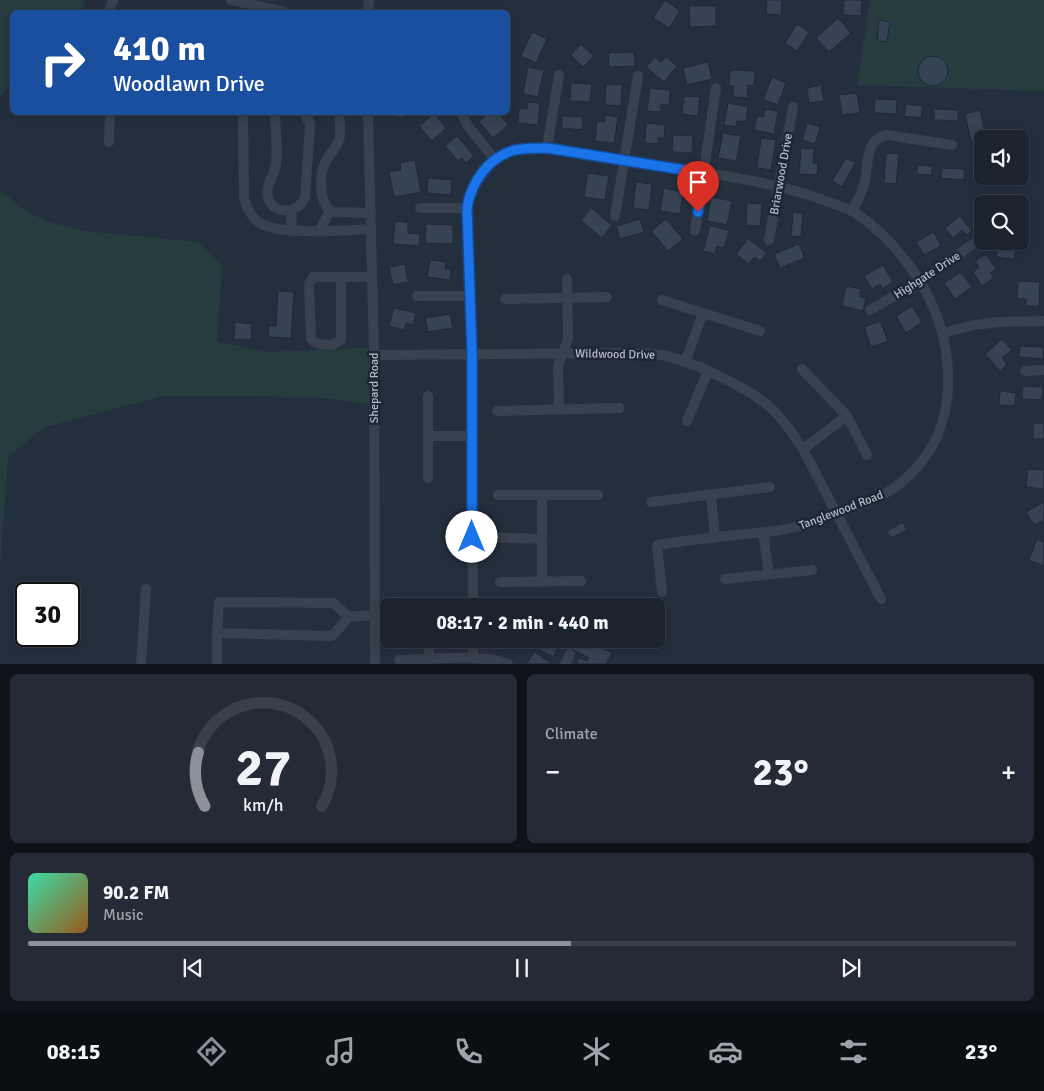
<!DOCTYPE html>
<html lang="en">
<head>
<meta charset="utf-8">
<style>
  body { margin:0; font-family:Signika,sans-serif; background:#242b36; color:#f1f3f6; height:100vh; display:flex; flex-direction:column; font-size:19px; white-space:nowrap }
  * { box-sizing:border-box; margin:0 }
  p { font-size:16px; color:#a0a4aa }
  .icon { flex:none; width:28px; height:28px; fill:none; stroke:currentColor; stroke-width:2; stroke-linecap:round; stroke-linejoin:round }
  .map { position:relative; height:664px; overflow:hidden }
  .details { display:flex; flex-direction:column; gap:10px; padding:10px; background:#0f1319; flex:1 }
  .details>* { flex:none }
  .guide { position:absolute; left:10px; top:10px; width:500px; height:105px; border-radius:8px; box-shadow:0 2px 12px #0003,0 0 0 1px #39404a; background:#1a4fa0; color:#fff; overflow:hidden }
  .tools { position:absolute; left:974px; top:130px; display:grid; gap:10px }
  .tools a { display:grid; place-items:center; width:55px; height:55px; border-radius:8px; background:#1b232e; box-shadow:0 2px 12px #0003,0 0 0 1px #39404a; font-size:25px }
  .speed { position:absolute; left:15px; top:582px; display:flex; gap:10px; font-size:25px; font-weight:700; text-align:center }
  .speed>* { display:grid; place-content:center; width:65px; height:65px; border-radius:50%; background:#1b232e; box-shadow:0 2px 12px #0003,0 0 0 1px #39404a; line-height:1 }
  .speed .limit { border:2px solid #111; border-radius:8px; background:#fff; color:#111 }
  .pin { position:absolute; display:grid; place-items:center; width:42px; height:42px; color:#fff; margin:-51px -21px; border-radius:50% 50% 50% 0; rotate:-45deg; box-shadow:0 0 5px #0007 }
  .pin .icon { rotate:45deg }
  .me { position:absolute; width:55px; margin:-28px; rotate:0deg; stroke-linejoin:round; filter:drop-shadow(0 0 4px #0008) }
  .turn { display:flex; align-items:center; gap:18px; height:105px; padding:0 20px; font-size:22px }
  .turn .icon { width:65px; height:65px; stroke-width:2.5 }
  .turn b { display:block; font-size:35px; line-height:42px }
  .big { font-size:38px; font-weight:700; line-height:1.1 }
  .details .widget { flex:1; display:flex; flex-direction:column; justify-content:center; gap:8px; min-width:0; padding:0 18px; border-radius:8px; background:#242b36 }
  .details .dial { align-items:center; gap:0 }
  .dial svg { height:130px; overflow:visible; fill:none; stroke:#39404a; stroke-width:7; stroke-linecap:round; text-anchor:middle }
  .dial text { fill:#f1f3f6; stroke:none }
  .song { display:flex; align-items:center; gap:15px }
  .cover { width:60px; height:60px; border-radius:8px; background:linear-gradient(135deg,hsl(160 70% 55%),hsl(30 70% 35%)) }
  .played { height:5px; border-radius:2px; background:linear-gradient(90deg,#8c9099 55%,#39404a 55%) }
  .keys { display:flex; justify-content:space-around; direction:ltr }
  .heat { display:flex; justify-content:space-between; align-items:center; font-size:28px; direction:ltr }
  .details .tiles { flex:1; display:grid; gap:10px; grid-template-columns:1fr 1fr }
  .widget:last-child { grid-column:span 2 }
  .trip { position:absolute; left:380px; top:598px; width:285px; height:50px; border-radius:8px; background:#1b232e; box-shadow:0 2px 12px #0003,0 0 0 1px #39404a; font-weight:700; line-height:50px; text-align:center }
  .menu { display:flex; height:80px; justify-content:space-around; align-items:center; background:#0b0e12; color:#a0a4aa }
  .menu .icon { width:35px; height:35px }
  .menu .selected { color:#8c9099 }
  .menu b { font-size:22px; color:#f1f3f6 }
  .map>svg:first-child { display:block }
  .green { fill:#263c3f }
  .building { fill:#364354; stroke:#1f2835 }
  .lines { fill:none; stroke-linecap:round; stroke-linejoin:round }
  .minor { stroke:#38414e; stroke-width:10 }
  .route-casing { stroke:#114b97; stroke-width:12 }
  .route { stroke:#1a73e8; stroke-width:9 }
  .labels { text-anchor:middle; stroke-width:5; stroke-linejoin:round; paint-order:stroke }
  .street-label { font-size:12px; fill:#b4bcc9; stroke:#1d2633 }
</style>
</head>
<body>
<div class="map">
<svg width="1044" height="664" viewBox="0 0 1044 664">
  <rect width="100%" height="100%" fill="#242f3e"/>
  <g class="green">
    <polygon points="0,0 83,0 85,12 12,12 12,83 0,96"/>
    <polygon points="870,0 1044,0 1044,91 857,85"/>
    <polygon points="0,191 27,212 50,222 85,231 198,242 222,265 217,341 264,352 368,348 369,405 364,403 322,398 255,396 162,396 42,428 8,457 0,566"/>
  </g>
  <g class="building">
    <polygon points="665,0 680,11 669,28 653,18"/>
    <polygon points="767,0 782,0 781,15 766,14"/>
    <polygon points="844,0 862,0 861,16 843,15"/>
    <polygon points="689,6 716,6 716,26 690,27"/>
    <polygon points="838,18 851,33 829,52 816,38"/>
    <polygon points="879,20 890,22 887,42 877,41"/>
    <polygon points="797,24 809,32 797,51 785,43"/>
    <polygon points="532,32 547,39 536,63 521,56"/>
    <polygon points="581,44 594,56 583,67 571,55"/>
    <polygon points="634,52 635,66 609,67 608,53"/>
    <circle cx="933" cy="71" r="15"/>
    <polygon points="655,57 661,62 666,57 677,66 664,82 646,67"/>
    <polygon points="708,62 712,79 687,85 683,68"/>
    <polygon points="528,67 544,70 538,97 523,94"/>
    <polygon points="730,70 755,71 754,86 748,85 747,98 733,97 734,86 729,86"/>
    <polygon points="772,77 786,83 778,105 763,99"/>
    <polygon points="571,83 592,84 590,102 570,101"/>
    <polygon points="606,84 622,85 621,106 605,105"/>
    <polygon points="821,85 824,101 809,103 807,88"/>
    <polygon points="650,88 670,90 669,105 661,104 660,112 647,111"/>
    <polygon points="857,93 860,113 842,115 839,95"/>
    <polygon points="684,96 700,97 698,116 682,114"/>
    <polygon points="875,99 897,100 896,114 874,113"/>
    <polygon points="528,102 540,103 538,125 518,123 519,108 527,109"/>
    <polygon points="728,103 748,107 746,122 737,121 736,127 724,125"/>
    <polygon points="906,104 923,106 921,118 904,116"/>
    <polygon points="765,109 778,111 774,134 754,130 757,116 763,117"/>
    <polygon points="934,109 958,110 958,121 934,120"/>
    <polygon points="980,110 986,137 971,141 965,114"/>
    <polygon points="396,112 415,112 399,119"/>
    <polygon points="489,112 498,112 508,125 493,138 479,122"/>
    <polygon points="434,113 446,128 432,141 419,126"/>
    <polygon points="605,115 618,117 614,143 595,141 597,121 605,122"/>
    <polygon points="562,116 583,117 582,130 562,128"/>
    <polygon points="646,123 665,125 664,138 658,138 658,144 645,143"/>
    <polygon points="807,123 820,127 815,144 802,140"/>
    <polygon points="723,133 741,136 736,161 718,158"/>
    <polygon points="673,135 693,136 692,153 672,152"/>
    <polygon points="457,136 474,156 466,163 462,158 458,161 445,146"/>
    <polygon points="761,138 776,140 771,170 757,168"/>
    <polygon points="980,147 982,148 981,173 971,168"/>
    <polygon points="801,148 814,149 813,163 818,163 817,175 799,174"/>
    <polygon points="886,153 899,154 896,184 884,183"/>
    <polygon points="846,158 855,163 842,187 832,181"/>
    <polygon points="415,160 421,192 394,197 389,172 401,170 400,163"/>
    <polygon points="917,165 932,166 932,175 917,174"/>
    <polygon points="942,168 965,169 964,180 941,178"/>
    <polygon points="588,173 609,176 605,200 584,197"/>
    <polygon points="428,178 452,180 451,195 427,193"/>
    <polygon points="636,182 652,184 649,210 633,208"/>
    <polygon points="664,188 683,192 680,214 660,211"/>
    <polygon points="711,197 732,201 727,225 707,221"/>
    <polygon points="747,203 762,204 760,226 746,225"/>
    <polygon points="591,208 612,225 602,238 581,221"/>
    <polygon points="793,212 803,213 801,237 791,236"/>
    <polygon points="960,216 972,231 967,235 962,230 953,238 945,228"/>
    <polygon points="640,219 644,232 620,239 616,226"/>
    <polygon points="666,219 683,239 668,251 651,231"/>
    <polygon points="395,221 408,222 408,233 420,234 419,246 393,244"/>
    <polygon points="426,224 453,225 453,244 425,243"/>
    <polygon points="710,225 729,231 724,248 717,246 715,254 703,251"/>
    <polygon points="934,232 941,246 924,255 916,242"/>
    <polygon points="748,239 767,253 760,261 754,257 749,264 736,254"/>
    <polygon points="996,241 1017,241 1014,259 996,257 998,246 996,246"/>
    <polygon points="799,244 805,258 780,268 774,254"/>
    <polygon points="986,254 996,269 990,273 994,278 982,286 973,272 979,267 975,261"/>
    <polygon points="430,260 446,262 445,269 451,269 450,280 427,277"/>
    <polygon points="405,264 408,282 393,285 389,267"/>
    <polygon points="883,265 893,282 882,289 880,284 872,289 864,276"/>
    <polygon points="961,272 972,287 955,299 944,283"/>
    <polygon points="1018,281 1040,282 1039,306 1026,306 1026,299 1017,299"/>
    <polygon points="846,286 861,289 860,297 866,298 863,311 842,306"/>
    <polygon points="278,291 294,292 291,338 268,337 269,326 276,326"/>
    <polygon points="912,306 922,322 906,333 896,316"/>
    <polygon points="394,308 416,313 413,325 406,323 404,330 389,326"/>
    <polygon points="450,314 453,328 428,332 425,318"/>
    <polygon points="880,321 888,341 871,347 864,327"/>
    <polygon points="235,322 252,324 251,340 234,339"/>
    <polygon points="1002,339 1012,350 1002,358 1007,364 1000,371 985,354"/>
    <polygon points="1020,346 1044,347 1043,359 1019,357"/>
    <polygon points="1023,386 1043,387 1042,400 1022,399"/>
    <polygon points="1000,391 1016,393 1015,406 999,405"/>
    <rect x="1033" y="423" width="11" height="16"/>
    <polygon points="1028,469 1044,470 1044,489 1026,487"/>
    <polygon points="1044,502 1044,520 1034,525 1026,512"/>
    <polygon points="903,522 907,530 891,538 887,531"/>
    <polygon points="1037,539 1044,542 1044,566 1029,560"/>
    <polygon points="541,639 585,639 612,653 606,664 576,664 579,658 587,661 589,658 560,643 553,657 536,648"/>
    <polygon points="534,652 553,664 526,664"/>
  </g>
  <g class="lines">
    <g class="minor">
      <polyline points="231,0 284,12"/>
      <polyline points="108,12 113,0"/>
      <polyline points="368,12 369,0"/>
      <path d="M243,112l1,86c3,10 7,20 16,25 20,13 85,7 111,6"/>
      <path d="M275,112c0,17 3,35 1,52 -2,14 -16,27 -4,41 5,5 12,6 19,5 7,-2 11,-5 14,-12l5,-74 -6,-12"/>
      <path d="M339,112c0,9 3,21 0,28 -3,8 -9,14 -13,21 -7,12 -8,44 7,51l38,1"/>
      <polyline points="368,112 374,355 375,664"/>
      <polyline points="461,112 468,126 495,160"/>
      <polyline points="109,142 110,112"/>
      <polyline points="547,148 559,75"/>
      <polyline points="420,208 467,208"/>
      <polyline points="291,210 292,231"/>
      <path d="M852,211c5,-9 11,-19 13,-30 4,-18 -1,-41 22,-46l65,10"/>
      <polyline points="615,216 638,76"/>
      <polyline points="320,230 330,210"/>
      <polyline points="695,231 716,88"/>
      <polyline points="769,240 793,107"/>
      <path d="M341,278v62c-8,7 -23,6 -30,-1l-2,-55 4,-7h59"/>
      <polyline points="417,296 469,296"/>
      <polyline points="505,299 607,297"/>
      <polyline points="662,300 760,331"/>
      <polyline points="870,310 920,281 982,238"/>
      <polyline points="943,333 974,325 1000,322 1044,321"/>
      <path d="M374,355l265,-2c8,1 16,1 23,2 32,7 91,34 113,57 11,11 19,24 28,37l78,150"/>
      <polyline points="685,362 703,313"/>
      <polyline points="802,369 847,416 867,455"/>
      <polyline points="1025,371 1044,370"/>
      <polyline points="559,410 558,366 568,339 567,279"/>
      <polyline points="497,411 619,408"/>
      <polyline points="687,421 708,371"/>
      <polyline points="428,436 472,436"/>
      <polyline points="803,449 847,416"/>
      <polyline points="428,478 428,396"/>
      <polyline points="498,495 598,495"/>
      <polyline points="542,495 542,581"/>
      <polyline points="711,495 715,537"/>
      <polyline points="651,502 770,487"/>
      <polyline points="763,532 769,574"/>
      <polyline points="472,537 542,539"/>
      <polyline points="725,579 812,570"/>
      <polyline points="500,582 581,581"/>
      <path d="M473,606l-1,-252 -5,-146c4,-26 21,-51 48,-58 22,-5 44,0 65,3 23,4 46,7 70,11 58,10 120,16 176,37 9,4 20,6 28,11 44,29 82,82 91,134 10,56 -3,107 -51,142 -17,12 -36,17 -55,24 -14,5 -28,11 -43,15 -19,5 -40,6 -60,8 -26,3 -53,6 -79,10l5,47"/>
      <polyline points="217,633 219,602 333,603 349,617"/>
      <polyline points="473,639 473,658"/>
      <path d="M399,660c26,0 88,-7 109,4"/>
      <polyline points="141,664 146,589"/>
      <polyline points="217,664 217,633 332,636 349,617 375,615"/>
      <polyline points="429,664 429,639"/>
      <polyline points="565,664 570,654"/>
    </g>
  </g>
  <g class="lines">
    <defs>
      <path id="route" d="M472,537v-183l-5,-146c4,-25 21,-51 48,-58 10,-2 21,-2 32,-2l156,25 -5,39"/>
    </defs>
    <use href="#route" class="route-casing"/>
    <use href="#route" class="route"/>
  </g>
  <g class="labels">
    <g class="street-label">
      <text transform="translate(781 174) rotate(-80)" y="4">Briarwood Drive</text>
      <text transform="translate(927 275) rotate(-33)" y="4">Highgate Drive</text>
      <text transform="translate(615 354) rotate(1)" y="4">Wildwood Drive</text>
      <text transform="translate(374 388) rotate(-90)" y="4">Shepard Road</text>
      <text transform="translate(841 510) rotate(-21)" y="4">Tanglewood Road</text>
    </g>
  </g>
</svg>
<div class="tools">
<a><svg class="icon" aria-label="sound" viewBox="0 0 24 24"><path d="M4 9h4l5-4v14l-5-4H4zM17 9q2 3 0 6"/></svg></a>
<a><svg class="icon" aria-label="search" viewBox="0 0 24 24"><circle cx="10" cy="10" r="6"/><path d="M15 15l6 6"/></svg></a>
</div>
<div class="speed"><div class="limit">30</div></div>
<div class="pin" style="left:698px;top:212px;background:#d93025"><svg class="icon" aria-label="arrive" viewBox="0 0 24 24"><path d="M6 21V4h12l-3 4 3 4H6"/></svg></div>
<svg class="me" style="left:472px;top:537px" viewBox="-20 -20 40 40"><circle r="19" fill="#fff"/><path d="M0-13L10 11 0 6-10 11z" fill="#1a73e8"/></svg>
<div class="trip">08:17 · 2 min · 440 m</div>
<div class="guide">
<div class="turn"><svg class="icon" aria-label="right" viewBox="0 0 24 24"><path d="M7 20v-9h11M14 6l5 5-5 5"/></svg><div><b>410 m</b>Woodlawn Drive</div></div>
</div>
</div>
<section class="details">
<div class="tiles">
<div class="widget dial"><svg viewBox="0 0 100 80">
<path d="M14 69A42 42 0 1 1 86 69"/>
<path d="M14 69A42 42 0 0 1 10 36" stroke="#8c9099"/>
<text x="50" y="56" font-size="32" font-weight="700">27</text>
<text x="50" y="72" font-size="11">km/h</text>
</svg></div>
<div class="widget"><p>Climate</p>
<div class="heat"><a>−</a><b class="big">23°</b><a>+</a></div>
</div>
<div class="widget">
<div class="song"><i class="cover"></i><div><b>90.2 FM</b><p>Music</p></div></div>
<div class="played"></div>
<div class="keys"><svg class="icon" aria-label="previous" viewBox="0 0 24 24"><path d="M18 5L8 12l10 7zM5 5v14"/></svg><svg class="icon" aria-label="pause" viewBox="0 0 24 24"><path d="M8 5v14M16 5v14"/></svg><svg class="icon" aria-label="next" viewBox="0 0 24 24"><path d="M6 5l10 7-10 7zM19 5v14"/></svg></div>
</div>
</div>
</section>
<nav class="menu">
<b>08:15</b>
<svg class="icon selected" aria-label="directions" viewBox="0 0 24 24"><path d="M12 3l9 9-9 9-9-9zM9 14v-3h6M13 9l2 2-2 2"/></svg>
<svg class="icon" aria-label="music" viewBox="0 0 24 24"><path d="M9 18V5l10-2v13"/><circle cx="6" cy="18" r="3"/><circle cx="16" cy="16" r="3"/></svg>
<svg class="icon" aria-label="phone" viewBox="0 0 24 24"><path d="M5 4h4l2 5-3 2q2 4 5 5l2-3 5 2v4C11 20 4 13 5 4z"/></svg>
<svg class="icon" aria-label="climate" viewBox="0 0 24 24"><path d="M12 3v18M4 7l16 10M4 17L20 7"/></svg>
<svg class="icon" aria-label="car" viewBox="0 0 24 24"><path d="M5 17H2v-5l4-1 3-4h7l3 4 3 1v5h-3M9 17h6M6 11h13"/><circle cx="7" cy="17" r="2"/><circle cx="17" cy="17" r="2"/></svg>
<svg class="icon" aria-label="filters" viewBox="0 0 24 24"><path d="M4 7h16M4 17h16"/><circle cx="9" cy="7" r="2"/><circle cx="15" cy="17" r="2"/></svg>
<b>23°</b>
</nav>
</body>
</html>
